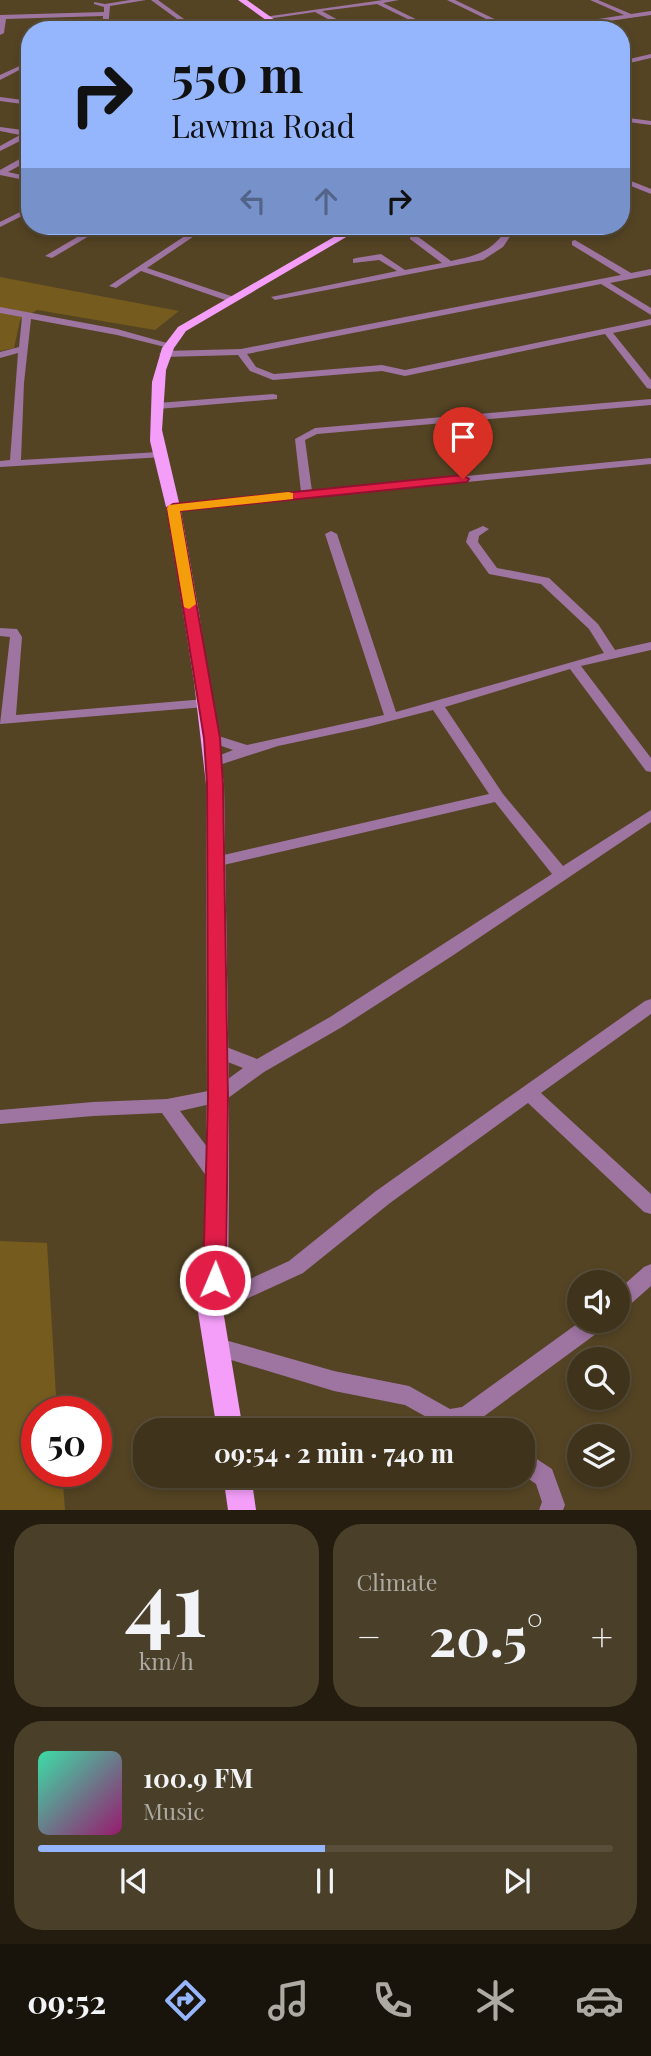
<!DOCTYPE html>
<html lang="en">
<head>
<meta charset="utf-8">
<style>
  body { margin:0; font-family:"Playfair Display",serif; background:#4a3f28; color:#f1f3f6; height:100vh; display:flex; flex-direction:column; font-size:26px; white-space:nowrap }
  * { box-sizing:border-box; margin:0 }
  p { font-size:23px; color:#adaaa3 }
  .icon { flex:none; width:38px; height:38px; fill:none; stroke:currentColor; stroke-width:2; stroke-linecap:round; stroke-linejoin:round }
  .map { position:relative; height:1510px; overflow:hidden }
  .drawer { display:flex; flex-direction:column; gap:14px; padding:14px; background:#231c0f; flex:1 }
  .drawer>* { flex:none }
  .hud { position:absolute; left:21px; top:21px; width:609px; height:214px; border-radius:28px; box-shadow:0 4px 10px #0003,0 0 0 2px #584e3a; background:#95b6fd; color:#111; overflow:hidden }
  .fabs { position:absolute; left:567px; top:1270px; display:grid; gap:14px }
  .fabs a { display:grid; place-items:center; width:63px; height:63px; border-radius:50%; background:#3f331b; box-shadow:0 4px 10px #0003,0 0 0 2px #584e3a; font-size:35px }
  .speed { position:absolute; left:21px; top:1396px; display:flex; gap:14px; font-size:35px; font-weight:700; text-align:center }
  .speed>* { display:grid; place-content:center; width:91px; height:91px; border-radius:50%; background:#3f331b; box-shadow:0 4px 10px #0003,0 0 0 2px #584e3a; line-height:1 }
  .speed .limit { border:10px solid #d22; background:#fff; color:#111 }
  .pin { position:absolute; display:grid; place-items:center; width:60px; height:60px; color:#fff; margin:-72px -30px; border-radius:50% 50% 50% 0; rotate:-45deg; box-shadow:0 0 7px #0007 }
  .pin .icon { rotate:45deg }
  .me { position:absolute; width:77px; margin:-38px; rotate:1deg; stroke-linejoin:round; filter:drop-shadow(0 0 5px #0008) }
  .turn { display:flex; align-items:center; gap:24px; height:147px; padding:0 35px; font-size:32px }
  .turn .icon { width:91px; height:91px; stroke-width:2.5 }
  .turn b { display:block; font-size:49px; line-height:60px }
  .lanes { display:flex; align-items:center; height:66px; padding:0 35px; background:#0003; justify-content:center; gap:35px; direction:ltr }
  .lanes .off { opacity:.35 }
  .big { font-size:52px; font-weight:700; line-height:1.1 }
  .drawer .card { flex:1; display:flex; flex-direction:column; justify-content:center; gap:10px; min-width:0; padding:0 24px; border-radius:28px; background:#4a3f28 }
  .drawer .dial { align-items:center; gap:0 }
  .dial b { font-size:91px; line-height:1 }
  .song { display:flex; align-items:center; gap:21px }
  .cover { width:84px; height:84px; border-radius:10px; background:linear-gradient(135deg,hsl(160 70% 55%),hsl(320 70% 35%)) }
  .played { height:7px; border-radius:4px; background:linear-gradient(90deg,#95b6fd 50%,#584e3a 50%) }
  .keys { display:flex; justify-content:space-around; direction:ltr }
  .heat { display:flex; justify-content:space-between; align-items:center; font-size:38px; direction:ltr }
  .drawer .tiles { flex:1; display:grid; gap:14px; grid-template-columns:1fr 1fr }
  .card:last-child { grid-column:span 2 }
  .trip { position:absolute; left:133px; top:1418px; width:402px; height:70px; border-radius:28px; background:#3f331b; box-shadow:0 4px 10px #0003,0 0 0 2px #584e3a; font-weight:700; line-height:70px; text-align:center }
  .dock { display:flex; height:112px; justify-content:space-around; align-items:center; background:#19140b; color:#adaaa3 }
  .dock .icon { width:49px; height:49px }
  .dock .current { color:#95b6fd }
  .dock b { font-size:32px; color:#f1f3f6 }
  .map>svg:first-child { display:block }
  .green { fill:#755b1d }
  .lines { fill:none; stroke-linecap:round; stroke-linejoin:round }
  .minor { fill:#9e74a1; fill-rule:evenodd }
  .major { fill:#f49ef9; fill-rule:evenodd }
  .route { fill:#e11d48; stroke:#92132f; stroke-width:2 }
  .slow { fill:#f59e0b }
</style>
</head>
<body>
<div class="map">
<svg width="651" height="1510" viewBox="0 0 651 1510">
  <rect width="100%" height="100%" fill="#544424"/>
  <g class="green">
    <polygon points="0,277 179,311 155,330 37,310 20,320 14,348 0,351"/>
    <polygon points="0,1241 47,1243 57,1412 37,1412 37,1472 62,1472 65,1510 0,1510"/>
  </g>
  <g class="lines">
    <g class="minor">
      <polygon points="130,0 146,0 110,6 108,30 102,30 103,16 6,19 4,33 0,35 0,15 104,12 104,7 94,4 94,2 105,4"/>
      <polygon points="151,0 158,0 199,30 192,30"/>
      <polygon points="383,0 399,0 383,3 438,30 430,30 377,4 322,11 356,30 348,30 315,12 267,19 264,17"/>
      <polygon points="447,0 455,0 517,30 509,30"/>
      <polygon points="590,0 598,0 631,14 651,11 651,15 545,30 528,30 624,15"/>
      <polygon points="651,54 651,58 621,65 621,61"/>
      <polygon points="24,64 29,65 0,80 0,75"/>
      <polygon points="0,97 30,101 30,105 0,101"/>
      <polygon points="621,117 651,121 651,125 621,121"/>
      <polygon points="0,127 30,131 30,136 0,151 0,146 20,135 0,131"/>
      <polygon points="27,155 30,155 30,160 8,172 30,177 30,181 0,175 0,170"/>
      <polygon points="621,177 651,189 651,194 621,182"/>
      <polygon points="30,207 30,212 0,227 0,222"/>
      <polygon points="96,226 106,226 52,258 45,256"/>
      <polygon points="200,226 209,226 147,268 234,297 234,301 228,301 141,271 116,288 109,286"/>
      <polygon points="333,226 350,226 358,229 354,231"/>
      <path d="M411,226h8l-2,10 34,25c29,-6 41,-10 58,-35h8l-14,21 -20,13 -208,40 -4,-3 126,-26 -18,-11 -26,3v-4l3,-1 25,-4 24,16 37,-7 -32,-24z"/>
      <polygon points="575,240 631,273 651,269 651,275 610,283 651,308 651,315 601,284 247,354 256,367 274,374 382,365 405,370 651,319 651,325 613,333 651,380 651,389 647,388 605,334 405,376 382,371 273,380 250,371 238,355 164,357 159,354 164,351 241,349 621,275 572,245 572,241"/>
      <polygon points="0,307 117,329 174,345 169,348 117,335 31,319 24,383 21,460 159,452 164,455 163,457 0,467 0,461 10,460 18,353 0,358 0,352 19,347 22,317 0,313"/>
      <polygon points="273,394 277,395 277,399 158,409 153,406 158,403"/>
      <polygon points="651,399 651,405 317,434 305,440 312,491 651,458 651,464 173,511 167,508 173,505 301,492 295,439 315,428"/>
      <polygon points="483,526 489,529 479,536 478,542 497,568 549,578 598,624 615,650 651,642 651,650 581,666 651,758 651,772 646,771 570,669 445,707 503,794 563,866 651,810 651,822 452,956 342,1027 264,1072 224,1101 180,1111 223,1168 225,1174 223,1180 216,1182 209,1180 162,1113 93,1116 0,1124 0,1110 93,1102 167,1099 213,1090 243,1068 210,1055 207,1050 210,1045 216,1043 257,1059 330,1017 552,874 495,802 215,867 210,866 207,862 210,858 215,857 489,794 433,710 367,727 278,746 213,767 206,763 208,760 233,750 207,741 205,738 212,734 247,745 384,715 325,534 331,531 337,534 396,712 604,653 589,629 541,584 489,574 466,542 469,532"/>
      <polygon points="0,628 17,629 22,637 16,715 205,699 212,703 205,707 0,724 10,637 0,636"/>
      <polygon points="651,999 651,1014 541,1093 651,1194 651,1214 644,1212 528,1103 390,1203 303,1273 218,1312 211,1315 204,1312 201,1306 204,1300 289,1261 376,1191 645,1001"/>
      <polygon points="651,1264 651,1286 625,1309 618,1312 618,1290 644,1267"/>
      <polygon points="581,1321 607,1321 604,1328 483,1417 491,1423 494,1430 466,1430 463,1428 448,1429 405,1405 334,1391 218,1356 211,1354 208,1347 211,1340 218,1338 334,1371 409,1386 450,1409 462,1407"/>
      <polygon points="523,1450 552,1469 565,1505 563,1510 539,1510 542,1502 536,1484 523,1475"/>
    </g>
    <g class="major">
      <polygon points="238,0 247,0 289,30 280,30"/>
      <polygon points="353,226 365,226 186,331 174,348 166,370 162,430 181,511 199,613 224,784 229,1096 228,1301 223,1310 243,1430 217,1430 197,1306 203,1297 207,1096 206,784 194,682 167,511 150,441 152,382 162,348 178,327"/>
      <polygon points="223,1475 251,1475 256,1510 228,1510"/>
    </g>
  </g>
  <polygon class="route" points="463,475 469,479 467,482 180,511 220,738 223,784 228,1096 226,1280 223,1287 215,1290 207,1287 203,1280 208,1096 207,784 204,738 167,508 173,504"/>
  <polygon class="slow" points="288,492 293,493 293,499 180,511 196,604 189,609 184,607 167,508 169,505"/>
</svg>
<div class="fabs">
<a><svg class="icon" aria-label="sound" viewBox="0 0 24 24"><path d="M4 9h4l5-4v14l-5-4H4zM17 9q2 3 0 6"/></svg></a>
<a><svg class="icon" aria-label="search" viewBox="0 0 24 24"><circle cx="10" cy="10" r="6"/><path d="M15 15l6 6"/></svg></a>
<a><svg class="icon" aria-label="layers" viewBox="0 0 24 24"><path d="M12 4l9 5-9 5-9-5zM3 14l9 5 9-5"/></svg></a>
</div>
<div class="speed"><div class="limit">50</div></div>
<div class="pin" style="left:463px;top:479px;background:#d93025"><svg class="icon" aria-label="arrive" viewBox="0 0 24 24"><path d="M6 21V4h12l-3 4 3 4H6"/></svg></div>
<svg class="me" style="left:215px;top:1280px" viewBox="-20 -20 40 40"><circle r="17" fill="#e11d48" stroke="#fff" stroke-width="3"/><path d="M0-11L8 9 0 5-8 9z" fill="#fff"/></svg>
<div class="trip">09:54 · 2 min · 740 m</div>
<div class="hud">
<div class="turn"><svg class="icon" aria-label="right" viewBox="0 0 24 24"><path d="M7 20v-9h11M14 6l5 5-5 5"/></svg><div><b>550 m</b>Lawma Road</div></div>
<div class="lanes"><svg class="icon off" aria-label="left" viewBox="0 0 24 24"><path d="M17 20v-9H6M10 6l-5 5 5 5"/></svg><svg class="icon off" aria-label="ahead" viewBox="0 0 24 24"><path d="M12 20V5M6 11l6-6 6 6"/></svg><svg class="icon" aria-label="right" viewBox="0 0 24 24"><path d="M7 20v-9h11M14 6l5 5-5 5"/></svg></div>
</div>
</div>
<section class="drawer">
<div class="tiles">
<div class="card dial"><b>41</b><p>km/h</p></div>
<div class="card"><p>Climate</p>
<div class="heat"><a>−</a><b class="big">20.5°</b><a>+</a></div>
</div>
<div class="card">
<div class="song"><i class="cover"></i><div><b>100.9 FM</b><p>Music</p></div></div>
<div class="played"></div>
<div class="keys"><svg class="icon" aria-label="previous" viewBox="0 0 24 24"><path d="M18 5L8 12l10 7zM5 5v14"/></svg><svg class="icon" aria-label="pause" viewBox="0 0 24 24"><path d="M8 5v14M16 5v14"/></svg><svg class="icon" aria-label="next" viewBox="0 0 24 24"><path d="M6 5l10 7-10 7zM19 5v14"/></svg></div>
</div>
</div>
</section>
<nav class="dock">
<b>09:52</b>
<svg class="icon current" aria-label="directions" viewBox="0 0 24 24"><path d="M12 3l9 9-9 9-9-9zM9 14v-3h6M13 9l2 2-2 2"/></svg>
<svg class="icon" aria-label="music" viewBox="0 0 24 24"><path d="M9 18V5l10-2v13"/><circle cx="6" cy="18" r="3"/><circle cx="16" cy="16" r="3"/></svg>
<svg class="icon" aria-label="phone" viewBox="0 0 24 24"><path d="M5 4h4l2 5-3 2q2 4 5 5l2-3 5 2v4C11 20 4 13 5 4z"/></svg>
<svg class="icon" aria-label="climate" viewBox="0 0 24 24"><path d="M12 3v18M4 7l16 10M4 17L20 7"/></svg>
<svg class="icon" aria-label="car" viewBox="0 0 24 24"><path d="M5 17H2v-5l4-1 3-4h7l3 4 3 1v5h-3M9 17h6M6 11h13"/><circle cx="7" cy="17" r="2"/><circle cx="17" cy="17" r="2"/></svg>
</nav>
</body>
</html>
